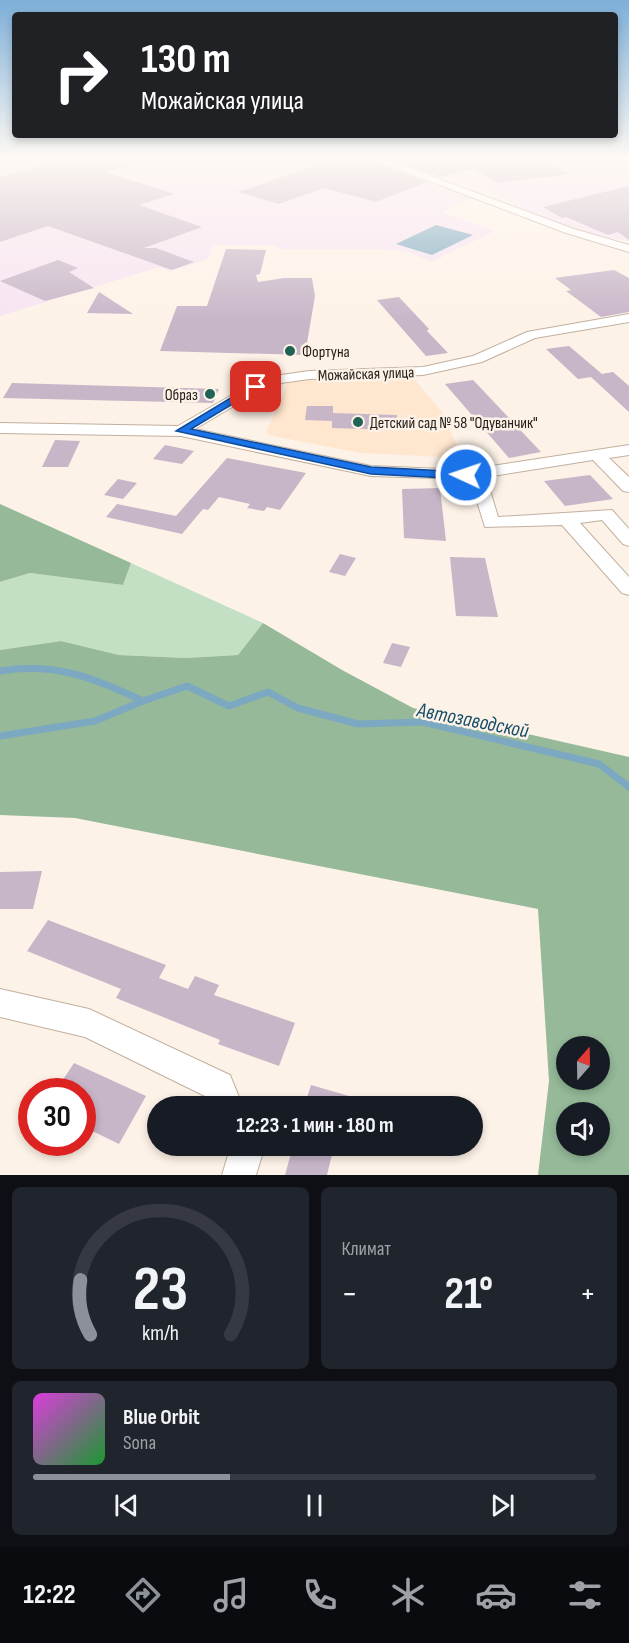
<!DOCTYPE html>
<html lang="ru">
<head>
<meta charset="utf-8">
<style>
  body { margin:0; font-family:"Sofia Sans Condensed",sans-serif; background:#20242c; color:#f1f3f6; height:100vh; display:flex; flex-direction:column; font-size:22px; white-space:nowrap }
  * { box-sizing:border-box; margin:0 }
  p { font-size:20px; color:#9ea1a6 }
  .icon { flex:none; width:33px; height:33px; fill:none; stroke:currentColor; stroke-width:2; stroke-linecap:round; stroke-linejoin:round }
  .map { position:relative; height:1175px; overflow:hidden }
  .sheet { display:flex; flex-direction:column; gap:12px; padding:12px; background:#0d0f14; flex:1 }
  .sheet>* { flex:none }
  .top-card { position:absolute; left:12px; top:12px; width:606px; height:126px; border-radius:6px; box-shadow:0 3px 9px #0003; background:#202124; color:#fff; overflow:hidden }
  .needle { width:39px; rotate:20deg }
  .controls { position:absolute; left:556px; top:1036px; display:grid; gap:12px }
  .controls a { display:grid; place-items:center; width:54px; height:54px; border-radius:50%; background:#171b24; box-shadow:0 3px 9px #0003; font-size:30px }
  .speed { position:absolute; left:18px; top:1078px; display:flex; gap:12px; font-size:30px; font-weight:700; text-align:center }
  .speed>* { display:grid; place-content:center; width:78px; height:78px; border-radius:50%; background:#171b24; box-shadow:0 3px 9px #0003; line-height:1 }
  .speed .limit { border:9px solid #d22; background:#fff; color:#111 }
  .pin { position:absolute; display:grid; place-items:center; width:51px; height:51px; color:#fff; margin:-26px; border-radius:12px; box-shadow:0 3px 9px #0006 }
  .me { position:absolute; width:66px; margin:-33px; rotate:273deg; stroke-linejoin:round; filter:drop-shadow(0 0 4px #0008) }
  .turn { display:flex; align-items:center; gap:21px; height:126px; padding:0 30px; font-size:27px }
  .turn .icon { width:78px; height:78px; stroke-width:2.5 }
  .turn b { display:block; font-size:42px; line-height:51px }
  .big { font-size:45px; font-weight:700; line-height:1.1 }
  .sheet .widget { flex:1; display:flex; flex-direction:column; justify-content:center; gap:9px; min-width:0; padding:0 21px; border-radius:9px; background:#20242c }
  .sheet .dial { align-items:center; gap:0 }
  .dial svg { height:156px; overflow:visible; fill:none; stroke:#363941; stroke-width:7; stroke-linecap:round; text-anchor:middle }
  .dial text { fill:#f1f3f6; stroke:none }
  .song { display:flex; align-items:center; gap:18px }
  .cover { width:72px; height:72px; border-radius:9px; background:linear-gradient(135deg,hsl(300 70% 55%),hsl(130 70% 35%)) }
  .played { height:6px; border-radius:3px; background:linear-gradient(90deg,#8c9099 35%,#363941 35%) }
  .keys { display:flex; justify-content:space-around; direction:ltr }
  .heat { display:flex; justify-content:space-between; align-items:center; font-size:33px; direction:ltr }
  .sheet .tiles { flex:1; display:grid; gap:12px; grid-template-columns:1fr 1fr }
  .widget:last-child { grid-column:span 2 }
  .trip { position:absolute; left:147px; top:1096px; width:336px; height:60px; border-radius:30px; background:#171b24; box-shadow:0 3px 9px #0003; font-weight:700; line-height:60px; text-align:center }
  .tab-bar { display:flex; height:96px; justify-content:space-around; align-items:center; background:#090b0e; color:#9ea1a6 }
  .tab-bar .icon { width:42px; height:42px }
  .tab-bar .current { color:#8c9099 }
  .tab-bar b { font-size:27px; color:#f1f3f6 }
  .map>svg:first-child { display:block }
  .industrial { fill:#f7e3f2 }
  .built { fill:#ffe6ce }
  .green { fill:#c3e0c5 }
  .forest { fill:#95b999; fill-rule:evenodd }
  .water { fill:#7ca8c1 }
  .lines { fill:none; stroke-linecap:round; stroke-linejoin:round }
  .stream { stroke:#7ca8c1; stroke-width:7 }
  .building { fill:#c7b5c8 }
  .street-casing { stroke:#c2b09e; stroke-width:2 }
  .street { fill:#fff; fill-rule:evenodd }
  .route { fill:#1a73e8; stroke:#114b97; stroke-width:1.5 }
  .poi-dot { fill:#1f6354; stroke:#fdf2e7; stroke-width:2 }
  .labels { text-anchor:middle; stroke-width:5; stroke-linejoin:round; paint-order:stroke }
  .far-poi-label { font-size:16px; fill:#27211a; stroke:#fdf2e7; text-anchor:start }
  .far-street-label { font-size:16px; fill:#27211a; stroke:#fdf2e7 }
  .water-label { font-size:21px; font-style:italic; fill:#154d68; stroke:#fdf2e7 }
</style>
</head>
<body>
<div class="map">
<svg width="629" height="1175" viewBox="0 0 629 1175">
  <rect width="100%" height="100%" fill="#fdf2e7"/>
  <g class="industrial">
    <polygon points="0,159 361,159 474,198 442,212 495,231 431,262 409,252 380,249 280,249 273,245 213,245 208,259 170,271 159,267 0,316"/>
    <polygon points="392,159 629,159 629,241 589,235 515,206 514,202"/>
  </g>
  <polygon class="built" points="309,380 415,380 442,412 462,458 361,453 268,435 267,431 288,382"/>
  <polygon class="green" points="131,563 263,623 238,655 186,658 119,655 61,641 0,650 0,582 30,573 123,585"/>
  <g class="forest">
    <polygon points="0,504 131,563 123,585 30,573 0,582"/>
    <path d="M263,623l79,47 71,38 216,49v418h-91l11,-94 -11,-172 -463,-91 -75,-3v-165l61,-9 58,14 67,3 52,-3zM567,1047h33v33h-33zM567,1113h33v33h-33z"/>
  </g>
  <polygon class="water" points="436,225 473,235 432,255 396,244"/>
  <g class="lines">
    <g class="stream">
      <path d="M0,671c57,-9 93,7 143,30l44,-15 42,20 39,-14 30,16 60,16 65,-2 176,42 30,23"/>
      <polyline points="0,736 95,721 143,701"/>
    </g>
  </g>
  <g class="building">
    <polygon points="65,159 138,159 139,163 106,172 174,194 139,205 202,227 144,248 156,248 194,262 172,270 48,226 0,242 0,177"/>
    <polygon points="335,159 370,159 426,182 376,202 324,188 279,204 238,192"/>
    <polygon points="390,159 544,159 571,174 496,183 474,169 440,177"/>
    <polygon points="629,186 629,240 618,232 608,235 566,217 562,218 543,207"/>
    <polygon points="226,249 266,250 260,274 256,275 258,282 284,278 312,278 315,296 305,355 160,351 177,306 207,306"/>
    <polygon points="58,260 78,268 69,272 94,288 45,301 0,281"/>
    <polygon points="614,270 629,278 629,312 601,317 566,291 571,290 555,278"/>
    <polygon points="99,292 133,314 87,313"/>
    <polygon points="399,297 429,329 427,331 448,353 426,356 377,300"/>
    <polygon points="569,346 602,374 613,372 629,386 629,412 591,377 578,379 546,349"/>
    <polygon points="473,380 476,383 541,452 509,458 445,384"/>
    <polygon points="12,383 219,389 213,403 3,398"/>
    <polygon points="307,406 333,406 333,413 397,415 397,430 332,428 332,421 305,420"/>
    <polygon points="55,440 80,441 68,467 42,467"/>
    <polygon points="165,445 194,451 182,464 153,459"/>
    <polygon points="227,458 306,473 280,510 267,507 264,511 247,508 250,504 219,497 208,510 203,509 182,534 106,517 117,504 176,516"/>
    <polygon points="590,475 613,499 565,506 544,481"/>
    <polygon points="118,479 137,483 123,499 104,495"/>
    <polygon points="440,488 446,541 404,538 402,489"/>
    <polygon points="340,554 356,558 345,576 329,572"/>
    <polygon points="450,557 485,558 498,617 456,616"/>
    <polygon points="392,643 410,647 401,667 383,663"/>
    <polygon points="42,871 33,909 0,909 0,872"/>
    <polygon points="48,920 166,965 159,978 188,989 195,976 219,985 214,995 295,1023 279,1066 218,1044 220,1040 116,998 121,989 27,951"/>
    <polygon points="74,1063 146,1096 119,1144 82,1126 82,1092 55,1092"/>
    <polygon points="311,1085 373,1103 372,1107 304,1107"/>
    <polygon points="293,1146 334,1146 327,1175 285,1175"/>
  </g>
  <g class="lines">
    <defs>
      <g id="street">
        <polygon points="372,159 385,159 574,229 629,245 629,252 566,233"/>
        <polygon points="629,314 629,322 535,338 482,362 423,375 309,379 281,383 261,390 195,429 371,466 466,470 629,445 629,455 609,458 629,477 629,492 623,491 593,460 486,477 498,517 612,510 629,529 629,546 623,544 602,520 580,523 629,577 629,595 622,593 562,525 485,527 470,479 371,476 181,436 0,433 0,423 178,426 251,384 274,376 309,371 423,367 473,356 527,332"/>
        <polygon points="0,989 89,1009 230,1075 243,1107 211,1107 207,1097 85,1037 0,1017"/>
        <polygon points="228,1146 260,1146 263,1152 256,1175 222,1175 229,1152"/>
      </g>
    </defs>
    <use href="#street" class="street-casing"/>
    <use href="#street" class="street"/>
  </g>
  <linearGradient id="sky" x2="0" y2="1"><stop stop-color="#7dafd8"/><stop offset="0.49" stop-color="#fef9f4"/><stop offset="1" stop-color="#fef9f4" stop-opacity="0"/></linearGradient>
  <rect width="629" height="323" fill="url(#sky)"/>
  <polygon class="route" points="252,385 261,387 191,429 371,467 466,472 472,475 466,479 371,474 176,431"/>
  <g class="poi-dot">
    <circle cx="290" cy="351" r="6"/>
    <circle cx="210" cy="394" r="6"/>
    <circle cx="358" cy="422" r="6"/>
  </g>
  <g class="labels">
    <g class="far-poi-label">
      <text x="302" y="357">Фортуна</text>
      <text x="198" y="400" text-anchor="end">Образ</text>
      <text x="370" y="428">Детский сад № 58 "Одуванчик"</text>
    </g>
    <g class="far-street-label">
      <text transform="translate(366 373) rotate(-2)" y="6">Можайская улица</text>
    </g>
    <g class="water-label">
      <text transform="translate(473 720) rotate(11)" y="7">Автозаводской</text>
    </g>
  </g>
</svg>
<div class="controls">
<a><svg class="needle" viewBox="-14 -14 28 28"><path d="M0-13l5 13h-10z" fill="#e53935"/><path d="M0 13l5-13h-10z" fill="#9ea1a6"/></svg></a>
<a><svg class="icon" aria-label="sound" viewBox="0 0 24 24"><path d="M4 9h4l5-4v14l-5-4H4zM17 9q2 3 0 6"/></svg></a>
</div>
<div class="speed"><div class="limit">30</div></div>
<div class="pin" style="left:256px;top:387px;background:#d93025"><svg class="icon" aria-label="arrive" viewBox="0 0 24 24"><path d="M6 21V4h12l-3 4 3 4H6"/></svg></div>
<svg class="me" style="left:466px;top:475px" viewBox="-20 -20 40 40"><circle r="17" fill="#1a73e8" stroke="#fff" stroke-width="3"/><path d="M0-11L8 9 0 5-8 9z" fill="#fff"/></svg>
<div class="trip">12:23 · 1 мин · 180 m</div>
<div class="top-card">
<div class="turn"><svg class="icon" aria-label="right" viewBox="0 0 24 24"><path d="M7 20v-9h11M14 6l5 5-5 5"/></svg><div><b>130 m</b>Можайская улица</div></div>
</div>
</div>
<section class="sheet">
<div class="tiles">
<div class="widget dial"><svg viewBox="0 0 100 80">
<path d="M14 69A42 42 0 1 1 86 69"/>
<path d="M14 69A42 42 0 0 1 9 41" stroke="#8c9099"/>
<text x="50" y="56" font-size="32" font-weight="700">23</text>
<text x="50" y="72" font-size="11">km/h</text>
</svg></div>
<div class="widget"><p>Климат</p>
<div class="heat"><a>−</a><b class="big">21°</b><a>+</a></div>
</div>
<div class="widget">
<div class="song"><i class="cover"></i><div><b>Blue Orbit</b><p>Sona</p></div></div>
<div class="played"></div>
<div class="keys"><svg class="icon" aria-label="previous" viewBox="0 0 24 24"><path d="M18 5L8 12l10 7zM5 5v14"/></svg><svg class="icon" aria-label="pause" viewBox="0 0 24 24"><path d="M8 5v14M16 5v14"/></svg><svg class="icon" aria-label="next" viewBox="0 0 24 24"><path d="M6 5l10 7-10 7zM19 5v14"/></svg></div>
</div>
</div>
</section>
<nav class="tab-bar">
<b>12:22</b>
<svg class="icon current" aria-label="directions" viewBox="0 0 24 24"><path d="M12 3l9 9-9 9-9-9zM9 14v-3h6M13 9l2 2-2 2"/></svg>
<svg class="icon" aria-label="music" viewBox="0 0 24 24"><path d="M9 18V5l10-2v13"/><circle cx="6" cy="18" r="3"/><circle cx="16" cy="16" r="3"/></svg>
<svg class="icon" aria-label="phone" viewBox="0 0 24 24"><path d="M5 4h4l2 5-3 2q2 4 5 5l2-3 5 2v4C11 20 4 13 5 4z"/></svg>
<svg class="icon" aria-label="climate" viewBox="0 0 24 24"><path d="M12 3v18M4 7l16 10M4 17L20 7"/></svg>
<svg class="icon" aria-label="car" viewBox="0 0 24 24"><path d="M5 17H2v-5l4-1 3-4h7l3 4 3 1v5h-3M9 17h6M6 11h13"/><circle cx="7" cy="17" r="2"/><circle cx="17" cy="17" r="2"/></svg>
<svg class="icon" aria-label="filters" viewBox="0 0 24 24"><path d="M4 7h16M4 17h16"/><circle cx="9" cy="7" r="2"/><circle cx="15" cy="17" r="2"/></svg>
</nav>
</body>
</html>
